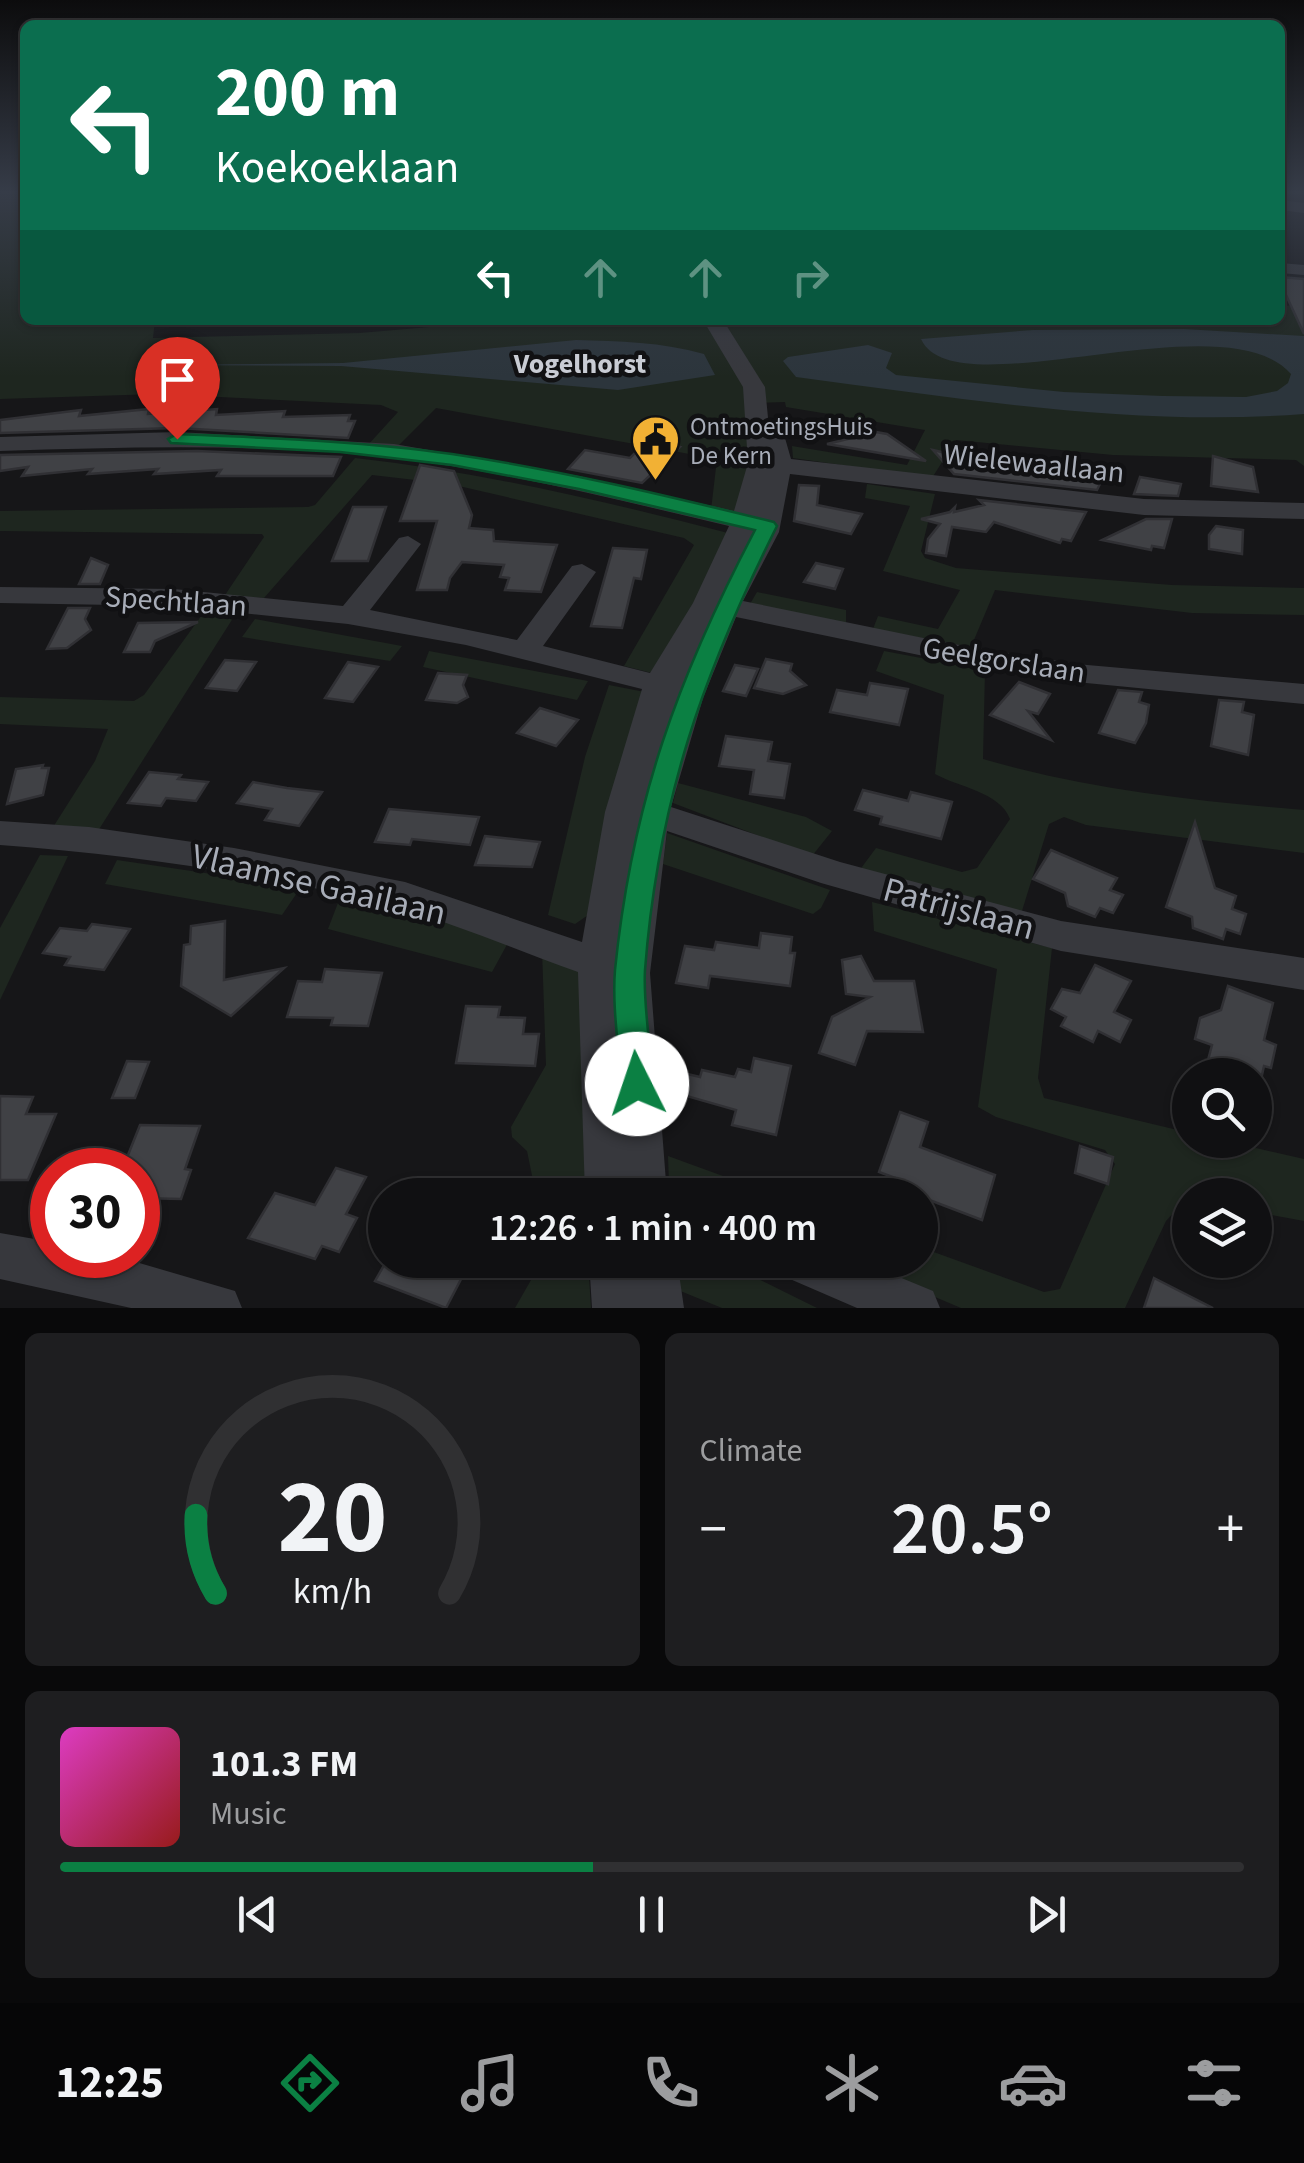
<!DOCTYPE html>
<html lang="en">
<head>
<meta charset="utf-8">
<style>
  body { margin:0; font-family:"Source Sans 3",sans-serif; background:#1e1e20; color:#f1f3f6; height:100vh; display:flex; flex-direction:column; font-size:38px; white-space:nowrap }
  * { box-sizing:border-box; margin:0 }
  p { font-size:32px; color:#9c9d9f }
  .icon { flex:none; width:55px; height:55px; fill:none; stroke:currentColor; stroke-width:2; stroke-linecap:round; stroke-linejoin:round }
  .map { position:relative; height:1308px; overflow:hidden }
  .sheet { display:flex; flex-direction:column; gap:25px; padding:25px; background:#09090a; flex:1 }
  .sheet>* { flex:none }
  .banner { position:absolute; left:20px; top:20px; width:1265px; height:305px; border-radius:15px; box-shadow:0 2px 8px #0004,0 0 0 2px #303032; background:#0b6e4f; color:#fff; overflow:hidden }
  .buttons { position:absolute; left:1172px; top:1058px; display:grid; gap:20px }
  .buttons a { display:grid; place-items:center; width:100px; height:100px; border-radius:50%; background:#101012; box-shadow:0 2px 8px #0004,0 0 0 2px #303032; font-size:50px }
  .speed { position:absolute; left:30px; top:1148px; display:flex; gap:20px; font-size:50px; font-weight:700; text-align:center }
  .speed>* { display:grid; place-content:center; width:130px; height:130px; border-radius:50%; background:#101012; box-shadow:0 2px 8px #0004,0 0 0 2px #303032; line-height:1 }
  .speed .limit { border:15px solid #d22; background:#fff; color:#111 }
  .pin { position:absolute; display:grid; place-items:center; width:85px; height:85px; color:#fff; margin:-102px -42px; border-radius:50% 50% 50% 0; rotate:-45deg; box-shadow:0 0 10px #0007 }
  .pin .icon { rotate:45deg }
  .me { position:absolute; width:110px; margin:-55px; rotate:356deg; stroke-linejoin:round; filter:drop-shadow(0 0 8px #0008) }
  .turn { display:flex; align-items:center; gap:35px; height:210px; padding:0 30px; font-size:45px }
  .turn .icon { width:130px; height:130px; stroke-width:2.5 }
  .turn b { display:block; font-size:70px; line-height:85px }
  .lanes { display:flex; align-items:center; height:95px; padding:0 30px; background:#0003; justify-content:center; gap:50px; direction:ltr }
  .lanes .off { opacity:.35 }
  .big { font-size:75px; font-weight:600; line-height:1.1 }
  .sheet .widget { flex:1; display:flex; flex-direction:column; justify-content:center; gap:15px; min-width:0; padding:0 35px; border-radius:15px; background:#1e1e20 }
  .sheet .dial { align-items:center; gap:0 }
  .dial svg { height:260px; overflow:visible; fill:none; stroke:#303032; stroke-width:7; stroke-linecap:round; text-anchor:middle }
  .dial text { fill:#f1f3f6; stroke:none }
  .song { display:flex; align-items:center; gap:30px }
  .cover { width:120px; height:120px; border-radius:15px; background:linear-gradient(135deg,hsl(310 70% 55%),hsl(0 70% 35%)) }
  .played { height:10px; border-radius:5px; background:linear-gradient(90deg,#0b8043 45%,#303032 45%) }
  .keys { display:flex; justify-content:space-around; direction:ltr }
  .heat { display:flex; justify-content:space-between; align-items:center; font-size:55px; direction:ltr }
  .sheet .tiles { flex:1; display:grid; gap:25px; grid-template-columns:1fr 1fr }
  .widget:last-child { grid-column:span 2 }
  .trip { position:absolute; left:368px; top:1178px; width:570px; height:100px; border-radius:50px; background:#101012; box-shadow:0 2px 8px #0004,0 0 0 2px #303032; font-weight:600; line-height:100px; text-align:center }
  .dock { display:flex; height:160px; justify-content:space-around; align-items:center; background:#060607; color:#9c9d9f }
  .dock .icon { width:70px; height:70px }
  .dock .on { color:#0b8043 }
  .dock b { font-size:45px; color:#f1f3f6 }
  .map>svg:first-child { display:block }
  .green { fill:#1e261f }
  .water { fill:#2c353c }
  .building { fill:#404145; stroke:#303034; stroke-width:2.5 }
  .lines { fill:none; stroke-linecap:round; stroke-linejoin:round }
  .street { fill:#37383d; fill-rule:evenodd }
  .route { fill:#0b8043; stroke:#07532c; stroke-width:2.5 }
  .labels { text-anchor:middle; stroke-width:9; stroke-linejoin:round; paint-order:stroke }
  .far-poi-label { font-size:25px; fill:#a8adb8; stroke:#111113; text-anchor:start }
  .far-neighbourhood-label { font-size:28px; font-weight:bold; fill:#c9ccd4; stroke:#111113 }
  .street-label { font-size:30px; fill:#a8adb8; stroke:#111113 }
  .near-street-label { font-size:35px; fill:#a8adb8; stroke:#111113 }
</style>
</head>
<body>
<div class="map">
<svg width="1304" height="1308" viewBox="0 0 1304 1308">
  <rect width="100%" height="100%" fill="#161618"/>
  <g class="green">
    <polygon points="0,194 25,194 25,320 155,320 153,338 360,333 511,320 764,320 769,324 805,320 1280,320 1280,305 1304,307 1304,466 1296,460 1113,455 956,440 932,478 793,458 792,446 907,465 925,430 786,407 785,402 750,403 754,440 737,513 711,510 717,459 436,408 395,449 367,446 398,412 381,405 157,394 0,399"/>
    <path d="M355,458c126,14 250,43 373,75l-68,142 -36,-9 70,-121 -10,-7 -234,-54 -78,-9 -108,123 -39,-3 39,-58 -2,-3 -262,-3v-20l308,-4 7,-2z"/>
    <polygon points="867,484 935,494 921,551 925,558 956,568 1172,585 1304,588 1304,615 1192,613 995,590 971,647 873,629 878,616 938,629 960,590 883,571 910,506 865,498"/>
    <polygon points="757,592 846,610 846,624 750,604"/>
    <polygon points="202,615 235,615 96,834 50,832 95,761 108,729 0,724 0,697 134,701 144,695"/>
    <polygon points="255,619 402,646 390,661 242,637"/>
    <polygon points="429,651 588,681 577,700 423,667"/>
    <path d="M884,651l101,19 -2,89c104,30 213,42 321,51v43l-218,-28 -22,-8 -15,7 -28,90 -162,-43 17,-23 86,24 15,-4 33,-49c-10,-27 -52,-32 -75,-45l9,-79 -68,-24z"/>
    <polygon points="609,685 650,693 594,911 575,924 548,915 585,757"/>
    <polygon points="678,783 806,817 832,831 812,856 673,803"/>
    <polygon points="667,833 830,890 821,908 813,914 663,864"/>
    <polygon points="40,855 68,856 0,1000 0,928"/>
    <polygon points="117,860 301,887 282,915 105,884"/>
    <polygon points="341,895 510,939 492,972 328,929"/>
    <polygon points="872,902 1052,948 1038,1078 1044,1098 1190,1133 1190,1140 1221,1140 1304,1159 1304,1221 1255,1212 1255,1195 1190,1195 1166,1221 1125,1308 961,1308 848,1260 920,1260 920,1247 1044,1292 1060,1289 1115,1164 1105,1150 996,1117 978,1107 997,969 874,931"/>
    <polygon points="542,950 584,973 585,1195 536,1195 527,1151 512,1137 511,1127 546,1065"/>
    <polygon points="668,1156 775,1195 695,1195 669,1184"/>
    <polygon points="534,1260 588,1260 591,1308 515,1308 531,1280"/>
    <polygon points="672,1260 720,1260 817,1308 722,1308 673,1288"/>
  </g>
  <g class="water">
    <path d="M1184,329l120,7v78c-169,13 -340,-15 -508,-37l-13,-16 5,-4 80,-12 24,8 -6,15 10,7 168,17 99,4 83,1 31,-6 11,-8 3,-9c-67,-77 -337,38 -370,-35l112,-9z"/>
    <path d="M576,340c43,1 86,2 128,14l11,21 -97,15 -277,-24 -186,-1 188,-2z"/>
  </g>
  <g class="building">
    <polygon points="1280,277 1304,279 1304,334 1280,282"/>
    <polygon points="149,409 148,414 217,409 216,415 285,411 283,417 350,415 348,421 355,421 348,438 177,428 0,433 0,420 81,410 79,416"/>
    <polygon points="876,432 887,434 926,461 827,444"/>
    <polygon points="648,440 680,447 642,483 568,469 585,450 630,458"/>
    <polygon points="933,450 1029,472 1029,464 1102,480 1097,490 954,474"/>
    <polygon points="197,451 341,457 333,476 217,476 221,470 154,474 158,469 88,474 92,469 22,476 28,467 0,471 0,455"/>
    <polygon points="1213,456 1253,467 1258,492 1211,486"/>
    <polygon points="420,465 454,471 472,515 469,528 493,530 494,541 557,545 541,592 505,590 509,578 500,577 504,565 462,562 450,578 447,590 417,590 437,521 400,521"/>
    <polygon points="1140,477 1181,484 1178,496 1134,494"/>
    <polygon points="799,485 819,486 817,505 862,514 851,534 794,521"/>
    <polygon points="979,500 1086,512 1071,541 1062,539 1060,543 994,522 986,532 952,527 946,556 926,553 928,539 940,524 921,519 950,512 955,507 954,512 984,505"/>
    <polygon points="353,507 386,507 368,561 332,561"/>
    <polygon points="1146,519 1172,519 1164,548 1152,546 1151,550 1102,540"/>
    <polygon points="1216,526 1243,530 1242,554 1209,549 1209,535"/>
    <polygon points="613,548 647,550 641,579 634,578 622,628 591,626"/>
    <polygon points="91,558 108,565 100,584 79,584"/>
    <polygon points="816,563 843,569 835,589 804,582"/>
    <polygon points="68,608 90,608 85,619 91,630 67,648 47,649"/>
    <polygon points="198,622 155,641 150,652 124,652 138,623"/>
    <polygon points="766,659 792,664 790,671 806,685 783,694 754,688"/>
    <polygon points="225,660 256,662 237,691 206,688"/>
    <polygon points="348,662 378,667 353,702 325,698"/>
    <polygon points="735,665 758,669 746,696 723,691"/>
    <polygon points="438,673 467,675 463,685 468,697 457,703 426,700"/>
    <polygon points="1019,682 1050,694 1038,714 1028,711 1051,740 990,715"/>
    <polygon points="870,683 908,689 899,725 830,712 837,690 867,695"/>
    <polygon points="1118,690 1142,692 1139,702 1149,705 1146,723 1135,743 1099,733"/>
    <polygon points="1219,700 1244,702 1242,712 1254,715 1248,755 1211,746"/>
    <polygon points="540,708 578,720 556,746 517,733"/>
    <polygon points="726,736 772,742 768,761 790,764 784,798 750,794 754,770 719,766"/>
    <polygon points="43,765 42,768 49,768 43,795 7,804 16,769"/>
    <polygon points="149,772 181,775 178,779 208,782 196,801 166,798 161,806 128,803"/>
    <polygon points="253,782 287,788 322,792 299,826 265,820 272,809 237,803"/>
    <polygon points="863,790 908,801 911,792 952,802 941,839 880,824 882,817 855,810"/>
    <polygon points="389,809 479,817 470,845 412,839 410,845 375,842"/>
    <polygon points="1195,822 1215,888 1236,896 1232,909 1246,914 1240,934 1226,929 1223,939 1193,928 1192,917 1166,907"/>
    <polygon points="485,836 540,842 532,867 475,865"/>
    <polygon points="1051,850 1117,878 1110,890 1123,895 1113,913 1100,908 1095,917 1068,906 1065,893 1033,879"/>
    <polygon points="225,921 224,980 284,968 231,1016 181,986 184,945 190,944 191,926"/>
    <polygon points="92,924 130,929 104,970 65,965 70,957 43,953 60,928 87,931"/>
    <polygon points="761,933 792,937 790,953 795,953 790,986 710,976 708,988 676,983 685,946 714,950 716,942 759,948"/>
    <polygon points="861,956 874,981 914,981 923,1032 867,1031 855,1065 819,1053 832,1017 870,997 846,994 842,960"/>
    <polygon points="1095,965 1131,981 1114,1012 1131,1020 1120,1042 1098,1031 1093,1042 1061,1026 1066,1017 1051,1009 1062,989 1080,993"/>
    <polygon points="325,969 382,973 368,1026 331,1025 333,1018 287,1017 298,981 322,982"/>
    <polygon points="1228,986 1273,1003 1264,1040 1276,1045 1271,1068 1264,1066 1262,1075 1204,1075 1212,1045 1195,1039 1200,1018 1221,1010"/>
    <polygon points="466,1006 500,1007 498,1017 525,1018 523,1034 539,1034 535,1066 456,1063"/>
    <polygon points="754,1058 791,1066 776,1135 732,1125 736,1110 669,1091 675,1071 700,1077 702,1070 735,1077 738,1069 751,1072"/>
    <polygon points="127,1061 149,1062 135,1098 112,1098"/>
    <polygon points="0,1096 33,1097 26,1114 56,1114 28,1180 0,1180"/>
    <polygon points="900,1112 928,1122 920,1147 995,1175 982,1220 903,1190 906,1182 879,1172"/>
    <polygon points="140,1125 200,1126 185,1169 191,1170 181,1199 138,1198 138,1170 122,1170"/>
    <polygon points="1080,1146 1113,1157 1108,1184 1075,1173"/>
    <polygon points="336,1168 366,1177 346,1214 357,1218 339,1252 322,1246 315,1259 248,1238 275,1193 315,1205"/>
    <polygon points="387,1260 471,1260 446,1308 375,1281"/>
    <polygon points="1154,1278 1213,1308 1144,1308"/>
  </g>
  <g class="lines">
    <g class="street">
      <polygon points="1280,200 1304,203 1304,213 1280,210"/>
      <polygon points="1280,263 1304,265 1304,275 1280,273"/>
      <path d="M703,320h20l42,67 5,51h15l6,21 353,40 160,4v16l-160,-4 -354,-41 -11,58 -36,69 205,42 128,21 228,20v20l-228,-22 -128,-21 -212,-44 -33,81 -32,109 169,55 221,59 243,37v32l-243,-39 -240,-68 -154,-52 -17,142 17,222h-82l-7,-223c-59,-21 -119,-47 -179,-64 -130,-34 -266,-53 -399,-63v-24l89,6 145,21 171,34 177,60 23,-130 37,-123 -176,-44 -118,-21 -174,-18 -174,-3v-16l174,2 169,17 56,-68 9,-2 13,8 -51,66 147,30 55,-74 10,-2 14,8 -53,74 107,27 43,-70 36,-77c-110,-26 -222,-54 -334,-68 -131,-15 -264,-11 -395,-7v-14l177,-5 217,12 185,32 155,35 14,-48 -5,-76z"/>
      <polygon points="0,1233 52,1242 52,1255 112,1255 235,1291 242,1308 131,1308 0,1279"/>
      <polygon points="589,1260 677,1260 684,1308 592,1308"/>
      <polygon points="776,1260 858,1260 933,1291 940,1308 857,1308 783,1276"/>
    </g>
  </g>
  <linearGradient id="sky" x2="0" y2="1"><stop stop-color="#0c0c0d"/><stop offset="0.51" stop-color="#363c48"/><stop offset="1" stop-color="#363c48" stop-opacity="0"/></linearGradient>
  <rect width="1304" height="377" fill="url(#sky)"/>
  <path class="route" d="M177,434c92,4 184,7 275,20 108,16 216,42 322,68l3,4c-75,150 -119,275 -132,444 -2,37 6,77 8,114l-4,10 -12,4 -12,-4 -4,-10c-2,-37 -9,-77 -6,-114 17,-168 63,-293 140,-440l-176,-41 -127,-24 -112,-13 -169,-9 -3,-4z"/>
  <defs>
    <symbol id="civic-pin" viewBox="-11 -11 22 30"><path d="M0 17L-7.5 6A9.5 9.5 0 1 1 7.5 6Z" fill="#f2b134" stroke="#111113"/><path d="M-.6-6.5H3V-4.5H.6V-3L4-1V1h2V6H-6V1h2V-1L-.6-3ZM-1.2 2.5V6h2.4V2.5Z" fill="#111"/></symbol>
  </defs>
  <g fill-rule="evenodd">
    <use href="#civic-pin" x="628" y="412" width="55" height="75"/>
  </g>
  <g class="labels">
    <g class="far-poi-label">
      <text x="690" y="435">OntmoetingsHuis<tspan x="690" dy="29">De Kern</tspan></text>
    </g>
    <g class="far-neighbourhood-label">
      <text x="580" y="373">Vogelhorst</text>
    </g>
    <g class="street-label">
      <text transform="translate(1034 463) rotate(6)" y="10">Wielewaallaan</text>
      <text transform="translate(176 601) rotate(4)" y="10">Spechtlaan</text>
      <text transform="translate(1004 660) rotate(9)" y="10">Geelgorslaan</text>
    </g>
    <g class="near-street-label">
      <text transform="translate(319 884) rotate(13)" y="12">Vlaamse Gaailaan</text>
      <text transform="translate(959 908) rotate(15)" y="12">Patrijslaan</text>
    </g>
  </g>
</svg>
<div class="buttons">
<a><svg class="icon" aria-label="search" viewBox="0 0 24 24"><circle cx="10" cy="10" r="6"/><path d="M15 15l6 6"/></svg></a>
<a><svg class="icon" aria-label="layers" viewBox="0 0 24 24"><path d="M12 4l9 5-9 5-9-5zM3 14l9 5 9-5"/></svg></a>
</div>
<div class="speed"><div class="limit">30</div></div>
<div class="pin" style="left:177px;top:439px;background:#d93025"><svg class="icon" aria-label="arrive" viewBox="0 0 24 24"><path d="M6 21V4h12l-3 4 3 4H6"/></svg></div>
<svg class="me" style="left:637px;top:1084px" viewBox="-20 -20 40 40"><circle r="19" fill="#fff"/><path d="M0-13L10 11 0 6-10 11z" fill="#0b8043"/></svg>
<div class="trip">12:26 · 1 min · 400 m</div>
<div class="banner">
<div class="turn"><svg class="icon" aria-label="left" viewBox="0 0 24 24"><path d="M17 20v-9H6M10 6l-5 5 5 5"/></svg><div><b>200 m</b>Koekoeklaan</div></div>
<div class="lanes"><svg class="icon" aria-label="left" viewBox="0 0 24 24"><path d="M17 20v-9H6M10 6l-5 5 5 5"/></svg><svg class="icon off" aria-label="ahead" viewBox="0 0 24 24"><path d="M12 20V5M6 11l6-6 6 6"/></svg><svg class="icon off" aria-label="ahead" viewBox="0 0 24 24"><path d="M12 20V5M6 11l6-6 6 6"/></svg><svg class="icon off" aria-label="right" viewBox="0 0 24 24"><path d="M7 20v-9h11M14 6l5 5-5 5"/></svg></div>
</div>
</div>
<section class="sheet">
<div class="tiles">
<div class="widget dial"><svg viewBox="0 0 100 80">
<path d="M14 69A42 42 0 1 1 86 69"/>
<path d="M14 69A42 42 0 0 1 8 45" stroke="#0b8043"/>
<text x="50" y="56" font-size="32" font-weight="700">20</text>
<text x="50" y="72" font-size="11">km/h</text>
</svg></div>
<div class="widget"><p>Climate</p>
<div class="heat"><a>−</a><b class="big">20.5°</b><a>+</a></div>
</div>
<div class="widget">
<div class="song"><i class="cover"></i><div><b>101.3 FM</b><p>Music</p></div></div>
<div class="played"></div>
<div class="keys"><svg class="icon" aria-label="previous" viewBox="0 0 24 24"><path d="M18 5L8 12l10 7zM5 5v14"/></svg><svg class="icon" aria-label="pause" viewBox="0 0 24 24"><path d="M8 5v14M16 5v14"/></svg><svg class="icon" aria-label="next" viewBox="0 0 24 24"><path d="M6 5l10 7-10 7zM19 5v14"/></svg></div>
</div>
</div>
</section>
<nav class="dock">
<b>12:25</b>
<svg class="icon on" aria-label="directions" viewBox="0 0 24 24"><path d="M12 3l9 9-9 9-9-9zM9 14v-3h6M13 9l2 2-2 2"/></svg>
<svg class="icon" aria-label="music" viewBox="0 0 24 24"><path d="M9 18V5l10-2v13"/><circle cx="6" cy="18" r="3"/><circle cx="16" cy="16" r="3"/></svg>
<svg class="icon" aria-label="phone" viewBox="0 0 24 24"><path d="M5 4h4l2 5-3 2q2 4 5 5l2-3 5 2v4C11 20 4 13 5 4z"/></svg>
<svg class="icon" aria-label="climate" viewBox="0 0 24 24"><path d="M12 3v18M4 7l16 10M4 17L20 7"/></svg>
<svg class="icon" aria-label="car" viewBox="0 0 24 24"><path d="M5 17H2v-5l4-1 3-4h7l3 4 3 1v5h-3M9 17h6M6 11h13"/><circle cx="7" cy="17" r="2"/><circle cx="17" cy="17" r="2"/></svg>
<svg class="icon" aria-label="filters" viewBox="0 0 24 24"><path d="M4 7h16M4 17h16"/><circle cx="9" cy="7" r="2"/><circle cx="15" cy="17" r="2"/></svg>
</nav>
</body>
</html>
